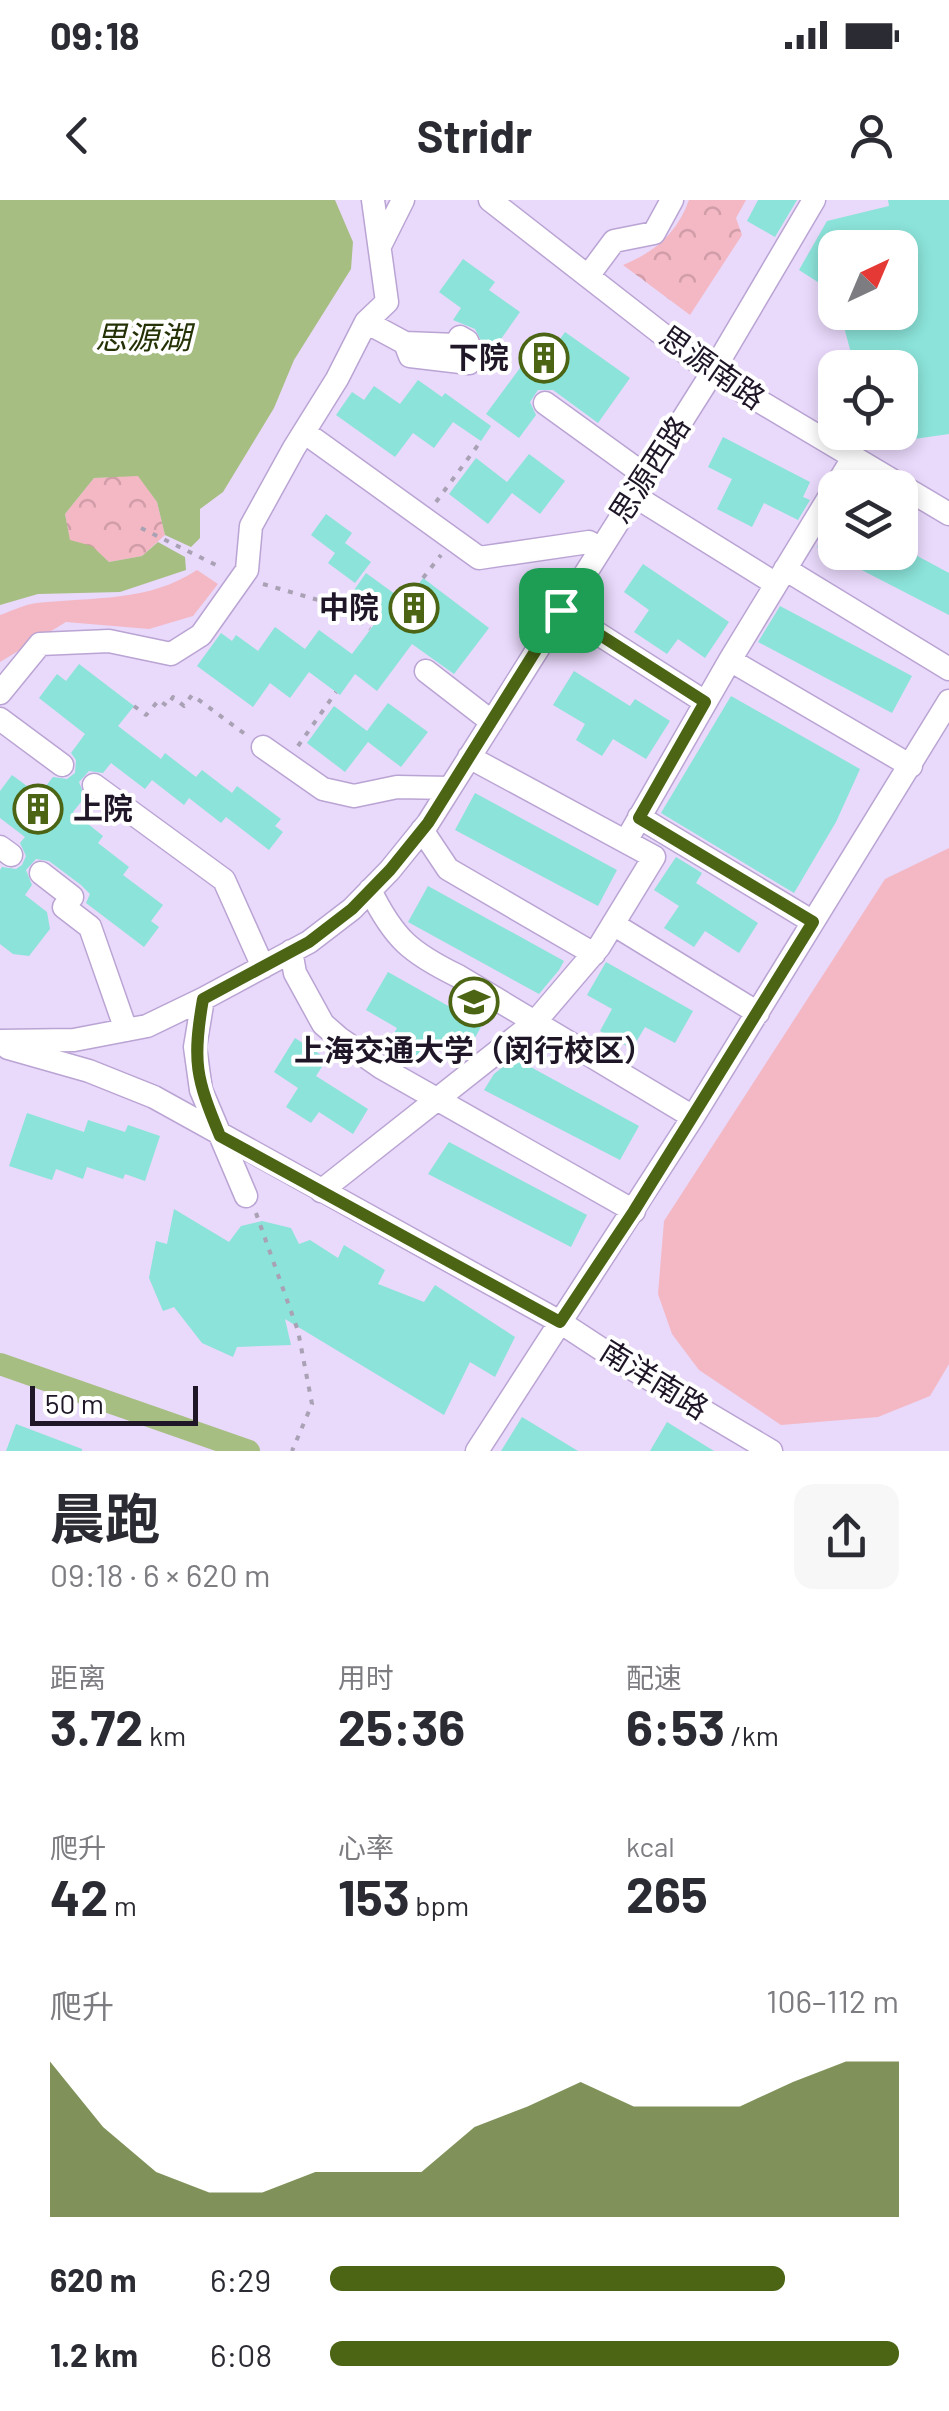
<!DOCTYPE html>
<html lang="zh">
<head>
<meta charset="utf-8">
<style>
	body { margin:0; font-family:Barlow,"Noto Sans SC",sans-serif; background:#f7f7f7; color:#2b2b33; height:100vh; display:flex; flex-direction:column; font-size:38px; white-space:nowrap }
	* { box-sizing:border-box; margin:0 }
	p { font-size:32px; color:#7c7c81 }
	.icon { flex:none; width:55px; height:55px; fill:none; stroke:currentColor; stroke-width:2; stroke-linecap:round; stroke-linejoin:round }
	.map { position:relative; height:1251px; overflow:hidden }
	.details { display:flex; flex-direction:column; background:#fff; flex:1 }
	.details>* { flex:none }
	.needle { width:65px; rotate:44deg }
	.tools { position:absolute; left:818px; top:30px; display:grid; gap:20px }
	.tools a { display:grid; place-items:center; width:100px; height:100px; border-radius:20px; background:#fff; box-shadow:0 5px 15px #0003; font-size:50px }
	.scale { position:absolute; left:30px; bottom:25px; width:168px; box-sizing:border-box; padding-left:10px; border:5px solid #1f1728; border-top:0; font-size:28px; line-height:35px; white-space:nowrap; color:#1f1728; -webkit-text-stroke:8px #fff; paint-order:stroke }
	.pin { position:absolute; display:grid; place-items:center; width:85px; height:85px; color:#fff; margin:-42px; border-radius:20px; box-shadow:0 5px 15px #0006 }
	.round { display:grid; place-items:center; flex:none; width:105px; height:105px; border-radius:20px; background:#f7f7f7 }
	.overview { display:flex; align-items:center; justify-content:space-between; height:170px; padding:0 50px }
	h1 { font-size:55px; font-weight:700; line-height:75px }
	.figures { display:grid; grid-template-columns:repeat(3,1fr); gap:15px; height:170px; padding:10px 50px }
	.figures div { display:grid; align-content:center }
	.figures b { font-size:50px; font-weight:700 }
	.figures small { font-size:28px; font-weight:400 }
	.figures p { font-size:28px }
	.chart { height:280px; padding:20px 50px }
	.chart p { display:flex; justify-content:space-between }
	.chart svg { width:100%; height:180px; margin-top:10px; fill:#4b6515; opacity:.7 }
	ul { padding:0 50px; list-style:none; font-size:32px }
	li { display:grid; grid-template-columns:160px 120px 1fr; align-items:center; height:75px }
	li i { height:25px; border-radius:12px; background:#4b6515 }
	.status { display:flex; justify-content:space-between; align-items:center; height:70px; padding:0 50px; background:#fff; direction:ltr }
	.status svg { height:28px; fill:currentColor }
	header { display:flex; justify-content:space-between; align-items:center; height:130px; padding:0 50px; background:#fff; font-size:45px; font-weight:700 }
	.map>svg:first-child { display:block }
	.built { fill:#e9d9fb; fill-rule:evenodd }
	.grass { fill:#f3b8c3 }
	.park { fill:url(#park-crowns) }
	.water { fill:#a6be82 }
	.lines { fill:none; stroke-linecap:round; stroke-linejoin:round }
	.canal { stroke:#a6be82; stroke-width:22 }
	.building { fill:#8be3d9 }
	.minor-casing { stroke:#baa4d3; stroke-width:25 }
	.path { stroke:#a9a1b4; stroke-width:4; stroke-dasharray:5 8; stroke-linecap:butt }
	.minor { stroke:#fff; stroke-width:22 }
	.route-casing { stroke:#fff; stroke-width:20 }
	.route { stroke:#4b6515; stroke-width:12 }
	.labels { text-anchor:middle; stroke-width:8; stroke-linejoin:round; paint-order:stroke }
	.poi-label { font-size:30px; font-weight:bold; fill:#1f1728; stroke:#fff; text-anchor:end }
	.street-label { font-size:30px; fill:#1f1728; stroke:#fff }
	.water-label { font-size:32px; font-style:italic; fill:#243205; stroke:#fff }
</style>
</head>
<body>
<div class="status"><b>09:18</b><svg viewBox="0 0 49 12"><path d="M0 12V9h3v3zM5 12V6h3v6zM10 12V3h3v9zM15 12V0h3v12zM26 1h20v11H26zM47 4h2v5h-2z"/></svg></div>
<header><svg class="icon" aria-label="back" viewBox="0 0 24 24"><path d="M15 5l-7 7 7 7"/></svg>Stridr<svg class="icon" aria-label="person" viewBox="0 0 24 24"><circle cx="12" cy="8" r="4"/><path d="M4 21q1-7 8-7t8 7"/></svg></header>
<div class="map">
<svg width="949" height="1251" viewBox="0 0 949 1251">
	<defs>
		<pattern id="park-crowns" width="20" height="18" patternUnits="userSpaceOnUse" patternTransform="scale(2.5)"><rect width="20" height="18" fill="#f3b8c3"/><path d="M2 6a3 3 0 1 1 6 0M12 15a3 3 0 1 1 6 0" fill="none" stroke="#d09da8"/></pattern>
	</defs>
	<rect width="100%" height="100%" fill="#ede4f8"/>
	<path class="built" d="M0,0H949V1251H0ZM835,48H900V112H835ZM835,168H900V232H835ZM835,288H900V352H835Z"/>
	<path class="grass" d="M197,370L218,384L193,416L149,429L66,422L0,462V415C12,411 25,404 37,403C93,397 149,402 197,370Z
		M949,648V1164L930,1196L878,1217L781,1225L699,1170L672,1134L658,1094L664,1021L885,679Z"/>
	<path class="park" d="M689,0H746L736,18L742,35L690,115L623,65C655,52 677,33 689,0Z
		M138,275L157,302L165,335L142,356L109,362L92,347L70,341L65,314L94,278Z"/>
	<path class="water" d="M0,0H335L353,42L351,69L294,160L274,208L223,292L200,309V338L191,347L165,335L157,302L138,276L94,278L65,314L70,340L92,346L109,362L142,356L158,342L185,357L186,370L120,392L38,394L0,405Z"/>
	<g class="lines">
		<path class="canal" d="M0,1164L249,1251"/>
	</g>
	<path class="building" d="M758,0H797L775,37L747,21Z
		M888,0H949V234L900,241V168H855L840,112H900V48H835V93L799,70L827,21L889,6Z
		M463,59L495,82L489,90L520,112L489,156L475,129L453,120L461,108L439,92Z
		M565,132L630,178L598,223L553,190H538L530,202L536,215L519,238L486,214L543,137L555,146Z
		M418,180L442,197L445,193L491,226L481,241L453,222L434,248L413,233L395,257L336,215L352,192L364,200L374,186L400,204Z
		M723,237L810,282L803,297L810,300L798,320L764,303L752,327L717,309L732,279L708,267Z
		M529,254L565,281L540,314L512,293L488,324L449,294L476,258L507,282Z
		M326,314L352,333L345,343L371,362L355,383L328,363L335,353L311,335Z
		M835,316V352H910L949,373V415L817,347Z
		M643,364L729,422L705,458L678,439L667,454L634,432L649,410L624,392Z
		M366,373L399,397L404,390L411,395L423,378L489,428L454,474L412,444L377,491L355,474L340,495L309,472L290,498L270,483L253,507L197,466L221,433L232,441L236,435L258,451L275,427L305,449L319,430L352,454L379,418L350,396Z
		M780,406L912,476L892,513L758,442Z
		M79,464L134,506L118,526L161,559L165,553L196,577L202,570L232,593L237,586L281,619L275,626L283,632L269,650L226,617L221,623L189,598L184,605L152,580L145,589L111,563L103,573L89,571L79,582L85,597L73,612L103,636L98,643L129,667L123,675L163,705L151,721L159,727L144,747L86,703L90,694L81,685L49,661L36,659L26,670L32,685L25,695L47,712L50,729L29,756L13,754L0,744V670L2,667L16,669L22,665L26,656L20,643L25,637L0,618V591L12,575L39,595L53,577L67,579L75,573L76,560L71,553L85,534L39,498L57,474L66,481Z
		M574,471L630,506L635,499L670,521L646,559L613,539L602,556L576,540L585,524L553,505Z
		M731,496L860,569L836,622L794,693L661,613Z
		M388,503L428,532L401,567L368,542L345,572L307,543L334,506L367,531Z
		M475,593L617,670L598,706L455,630Z
		M676,657L702,673L696,683L758,723L739,753L705,731L694,747L664,728L679,706L654,690Z
		M428,686L564,761L559,770L539,794L408,722Z
		M606,762L693,811L675,843L645,827L632,849L600,831L612,809L587,795Z
		M388,772L482,825L462,861L428,842L415,865L386,848L397,828L366,810Z
		M295,838L327,859L316,876L368,909L353,934L319,912L311,923L286,907L298,888L274,872Z
		M514,858L639,926L620,960L484,890L494,874Z
		M27,913L84,932L88,920L125,932L128,925L160,936L145,981L125,974L123,979L87,967L83,979L56,969L52,980L9,966Z
		M449,942L587,1015L571,1047L428,974Z
		M174,1009L229,1042L241,1026L262,1021L291,1028L299,1044L310,1040L338,1058L344,1045L385,1070L378,1084L424,1102L435,1085L515,1137L495,1177L470,1162L444,1215L285,1119L291,1145L237,1147L233,1157L202,1143L174,1107L163,1111L149,1078L156,1041L167,1044Z
		M522,1217L578,1251H501Z
		M667,1222L714,1251H650Z
		M16,1224L82,1249V1251H6Z"/>
	<g class="lines">
		<g class="minor-casing">
			<path id="minor" d="M490,0L712,173L949,314
				M380,46L403,0
				M588,76L614,41L654,33L672,0
				M366,122L405,143L410,156L469,163L474,157L467,141L460,137L456,145L405,143
				M545,203L646,276
				M304,232L479,358L589,342L600,349
				M633,295L776,384
				M785,369L949,469
				M561,410L705,502
				M730,460L911,566
				M426,471L492,522
				M0,493L40,444L109,441L171,454L201,435L247,370L251,326L294,248L337,179L366,122L387,102L373,0
				M0,519L62,565
				M263,547L323,589L354,596L397,587L450,588
				M94,585L224,680L263,767
				M639,617L813,722
				M422,630L448,669L594,754
				M626,641L730,460L853,258
				M0,647L11,655
				M41,673L72,697L64,707L90,727L126,830
				M370,690C394,739 411,753 458,776L693,917
				M613,724L758,813
				M291,751L295,773L323,824L339,838L382,868L634,1011
				M203,799L195,847L201,890L246,996
				M0,841L74,840L147,826L203,799L309,742L352,709L390,670L428,623L712,173L814,0
				M8,848L89,871L154,897L560,1122L621,1162L771,1251
				M321,991L535,822L599,747L654,657L469,557
				M477,1251L693,917L949,501"/>
		</g>
		<path class="path" d="M436,302L481,241
			M141,328L222,368
			M423,378L441,355
			M263,384L339,406L370,429
			M134,506L146,515L159,500L167,506L173,497L184,506L192,495L245,534
			M298,546L336,492
			M256,1013L298,1131L312,1204L292,1251"/>
		<use href="#minor" class="minor"/>
	</g>
	<g class="lines">
		<g class="route-casing">
			<path id="route" d="M561,410L705,502L639,618L813,722L634,1011L560,1122L220,936C196,878 192,862 203,799L309,742L352,709L390,670L428,623Z"/>
		</g>
		<use href="#route" class="route"/>
	</g>
	<defs>
		<g id="building-ring" transform="scale(2.5)"><circle r="9.5" fill="#fff" stroke="#4b6515" stroke-width="1.5"/><path d="M-4-6H4V6H1V3H-1V6H-4ZM-2.5-4.3h1.7v1.8h-1.7ZM.8-4.3h1.7v1.8H.8ZM-2.5-1h1.7V.8h-1.7ZM.8-1h1.7V.8H.8Z" fill="#4b6515"/></g>
		<g id="university-ring" transform="scale(2.5)"><circle r="9.5" fill="#fff" stroke="#4b6515" stroke-width="1.5"/><path d="M0-5L7-2L0 1L-7-2ZM-4 1L0 2.5L4 1V4Q0 6-4 4Z" fill="#4b6515"/></g>
	</defs>
	<g fill-rule="evenodd">
		<use href="#building-ring" x="544" y="158"/>
		<use href="#building-ring" x="414" y="408"/>
		<use href="#building-ring" x="38" y="609"/>
		<use href="#university-ring" x="474" y="802"/>
	</g>
	<g class="labels">
		<g class="poi-label">
			<text x="509" y="168">下院</text>
			<text x="379" y="418">中院</text>
			<text x="73" y="619" text-anchor="start">上院</text>
			<text x="474" y="861" text-anchor="middle">上海交通大学（闵行校区）</text>
		</g>
		<g class="street-label">
			<text transform="translate(712 168) rotate(35)" y="10">思源南路</text>
			<text transform="translate(650 270) rotate(-57)" y="10">思源西路</text>
			<text transform="translate(654 1180) rotate(32)" y="10">南洋南路</text>
		</g>
		<g class="water-label">
			<text x="143" y="149">思源湖</text>
		</g>
	</g>
</svg>
<div class="tools">
<a><svg class="needle" viewBox="-14 -14 28 28"><path d="M0-13l5 13h-10z" fill="#e53935"/><path d="M0 13l5-13h-10z" fill="#7c7c81"/></svg></a>
<a><svg class="icon" aria-label="locate" viewBox="0 0 24 24"><circle cx="12" cy="12" r="6"/><path d="M12 2v4M12 18v4M2 12h4M18 12h4"/></svg></a>
<a><svg class="icon" aria-label="layers" viewBox="0 0 24 24"><path d="M12 4l9 5-9 5-9-5zM3 14l9 5 9-5"/></svg></a>
</div>
<div class="scale">50 m</div>
<div class="pin" style="left:561px;top:410px;background:#1e9e55"><svg class="icon" aria-label="arrive" viewBox="0 0 24 24"><path d="M6 21V4h12l-3 4 3 4H6"/></svg></div>
</div>
<section class="details">
<div class="overview"><div><h1>晨跑</h1><p>09:18 · 6 × 620 m</p></div><a class="round"><svg class="icon" aria-label="share" viewBox="0 0 24 24"><path d="M12 15V3M7 8l5-5 5 5M5 13v7h14v-7"/></svg></a></div>
<div class="figures">
<div><p>距离</p><b>3.72<small> km</small></b></div>
<div><p>用时</p><b>25:36</b></div>
<div><p>配速</p><b>6:53<small> /km</small></b></div>
</div>
<div class="figures">
<div><p>爬升</p><b>42<small> m</small></b></div>
<div><p>心率</p><b>153<small> bpm</small></b></div>
<div><p>kcal</p><b>265</b></div>
</div>
<div class="chart"><p><span>爬升</span>106–112 m</p>
<svg viewBox="0 0 160 44" preserveAspectRatio="none"><path d="M0 44V6L10 22L20 33L30 38L40 38L50 33L60 33L70 33L80 22L90 17L100 11L110 17L120 17L130 17L140 11L150 6L160 6V44z"/></svg>
</div>
<ul>
<li><b>620 m</b>6:29<i style="width:80%"></i></li>
<li><b>1.2 km</b>6:08<i style="width:100%"></i></li>
</ul>
</section>
</body>
</html>
